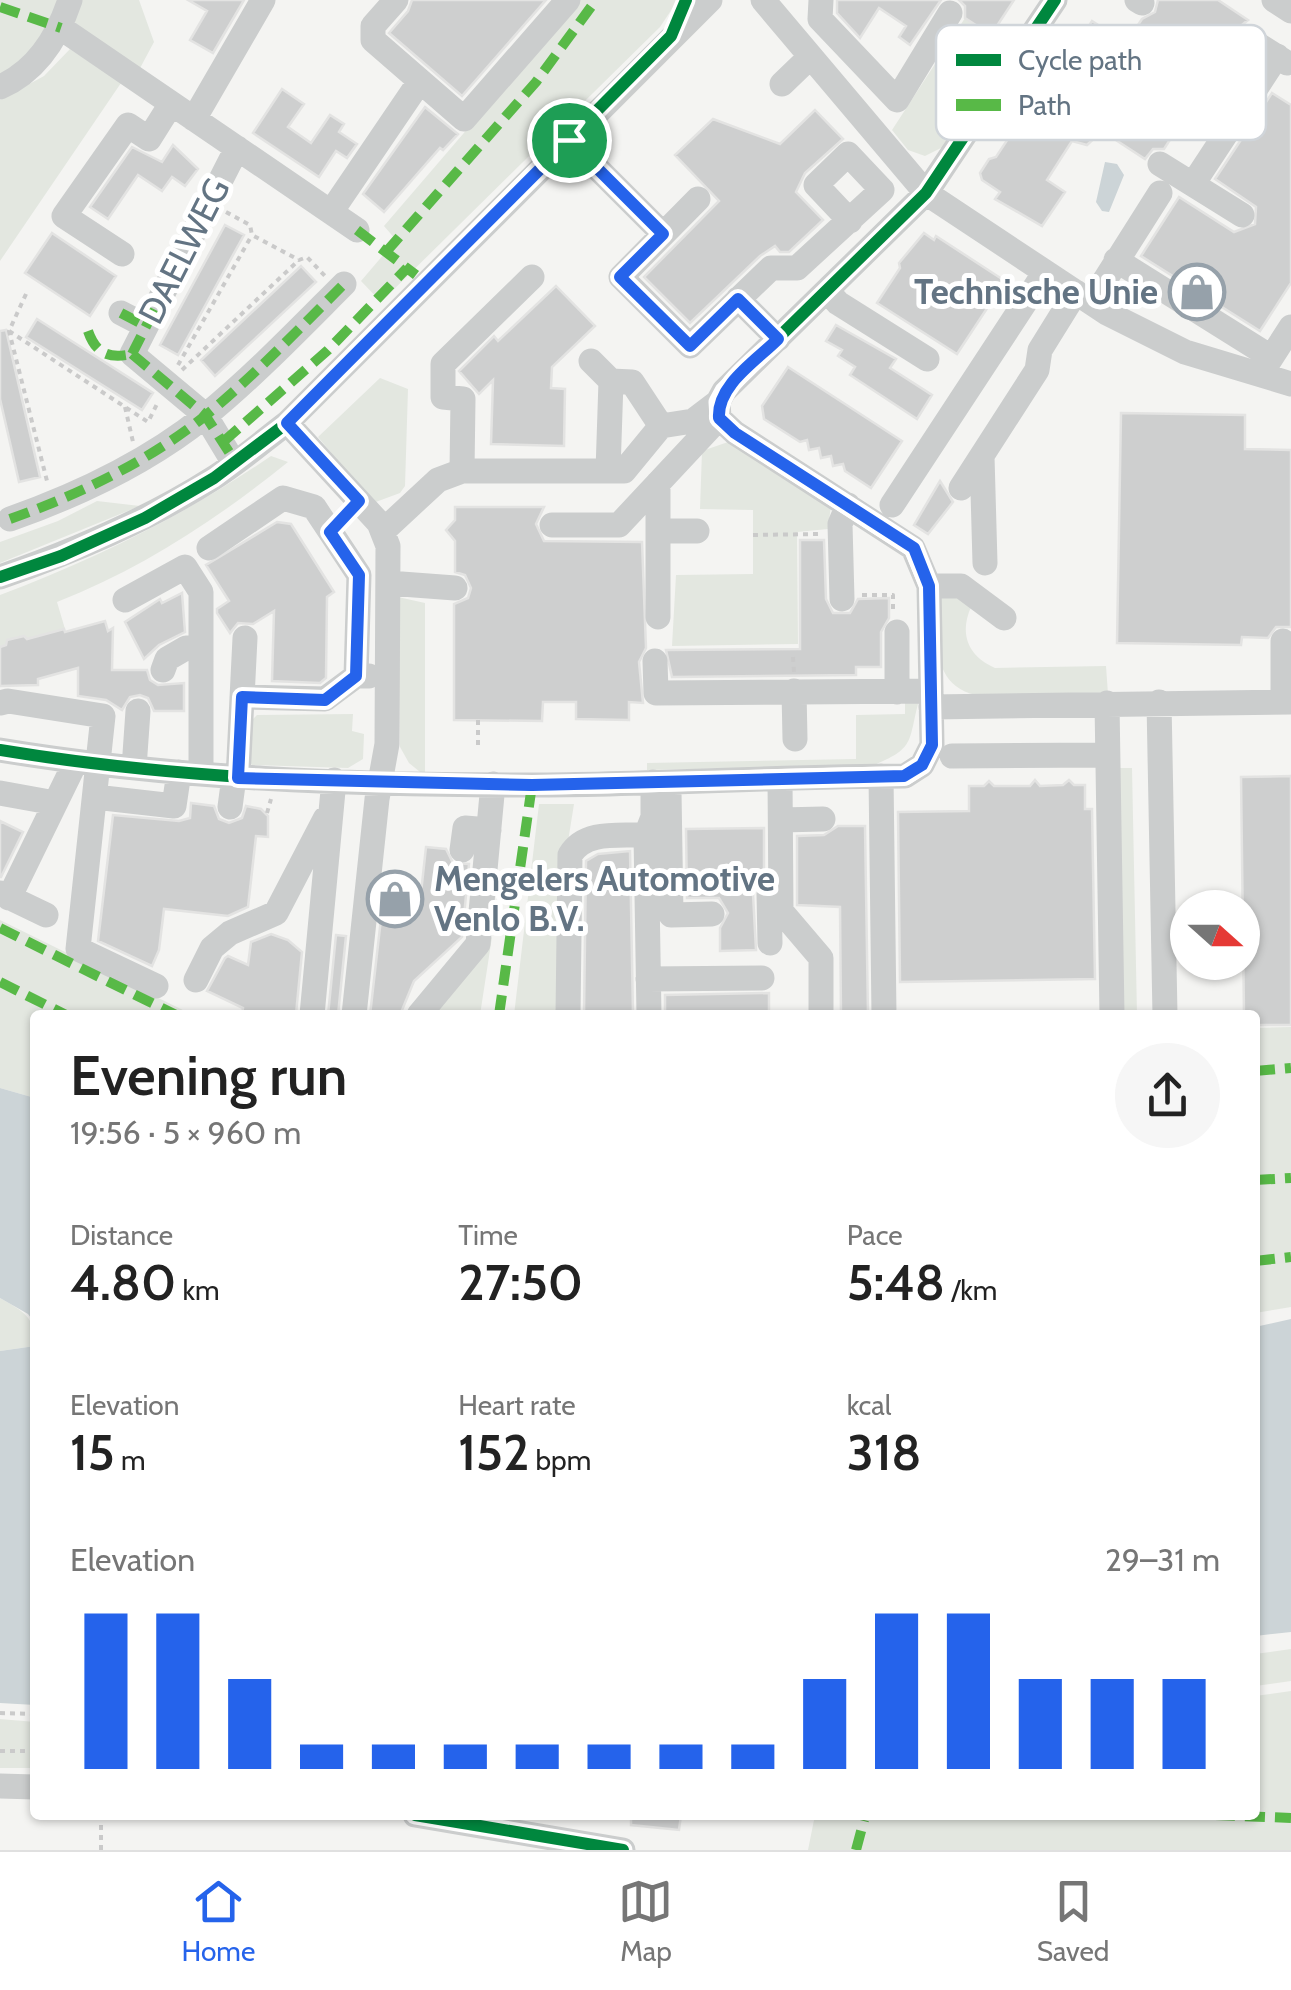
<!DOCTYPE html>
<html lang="en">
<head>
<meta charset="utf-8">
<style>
	body { margin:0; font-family:Cabin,sans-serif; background:#f6f6f6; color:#222; height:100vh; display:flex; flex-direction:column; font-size:38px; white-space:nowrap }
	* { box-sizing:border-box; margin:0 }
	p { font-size:32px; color:#767676 }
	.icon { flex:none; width:55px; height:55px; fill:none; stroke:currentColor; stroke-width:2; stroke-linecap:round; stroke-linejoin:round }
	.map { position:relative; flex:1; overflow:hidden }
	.side { position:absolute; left:30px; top:1010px; width:1230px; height:810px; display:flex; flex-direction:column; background:#fff; border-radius:10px; box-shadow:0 2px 8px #0004 }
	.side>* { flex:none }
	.needle { width:65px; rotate:111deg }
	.fabs { position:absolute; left:1170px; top:890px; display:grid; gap:20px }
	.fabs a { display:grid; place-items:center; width:90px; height:90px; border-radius:50%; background:#fff; box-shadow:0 2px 8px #0004; font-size:50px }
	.pin { position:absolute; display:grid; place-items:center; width:85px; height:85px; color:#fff; margin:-42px; border:5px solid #fff; border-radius:50%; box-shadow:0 2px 10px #0007 }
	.round { display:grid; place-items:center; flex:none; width:105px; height:105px; border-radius:52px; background:#f6f6f6 }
	.overview { display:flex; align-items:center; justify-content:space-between; height:170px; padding:0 40px }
	h1 { font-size:55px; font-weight:600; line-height:75px }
	.stats { display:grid; grid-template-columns:repeat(3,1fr); gap:15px; height:170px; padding:10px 40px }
	.stats div { display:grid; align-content:center }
	.stats b { font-size:50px; font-weight:600 }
	.stats small { font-size:28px; font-weight:400 }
	.stats p { font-size:28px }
	.chart { height:280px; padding:20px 40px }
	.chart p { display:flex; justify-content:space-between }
	.chart svg { width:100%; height:180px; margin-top:10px; stroke:#2563eb; stroke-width:6 }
	.dock { display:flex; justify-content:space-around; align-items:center; height:140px; border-top:2px solid #e0e0e0; background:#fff; font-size:28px; color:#767676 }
	.dock a { display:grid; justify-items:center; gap:5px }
	.dock .current { color:#2563eb }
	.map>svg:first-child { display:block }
	.green { fill:#e3e7e0 }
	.water { fill:#ccd4d7 }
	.building { fill:#cecfcf; stroke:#e3e3e2; stroke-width:2.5 }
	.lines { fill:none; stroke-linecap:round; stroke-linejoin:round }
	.path { stroke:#cacaca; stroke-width:4; stroke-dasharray:5 5; stroke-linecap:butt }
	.minor { stroke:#cbcdcd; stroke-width:25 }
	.quiet { stroke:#58b947; stroke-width:10; stroke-dasharray:20 10; stroke-linecap:butt }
	.cycleway-casing { stroke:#fff; stroke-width:19 }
	.cycleway { stroke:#00873e; stroke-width:12 }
	.route-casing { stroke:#fff; stroke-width:20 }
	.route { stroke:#2563eb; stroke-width:12 }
	.labels { text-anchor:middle; stroke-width:10; stroke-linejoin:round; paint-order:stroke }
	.street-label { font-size:35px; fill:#637483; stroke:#fff }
	.poi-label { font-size:35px; font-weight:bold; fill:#637483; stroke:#fff; text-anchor:end }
	.key { fill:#fff; stroke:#d0d5da; stroke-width:2.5 }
	.key-label { font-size:28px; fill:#637483 }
</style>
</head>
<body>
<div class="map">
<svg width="1291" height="1850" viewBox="0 0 1291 1850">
	<rect width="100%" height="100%" fill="#f4f4f2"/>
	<path class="green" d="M0,0H59L32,53L0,78Z
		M79,0H139L154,42L139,70L74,22Z
		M578,0H678L660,27L381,302L361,281L396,240L384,226Z
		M965,18L1008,47L943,147L925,156L908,150L892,130Z
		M70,49L121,83L0,261V100L44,76Z
		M380,378L408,389L405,486L400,493L373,503L318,437Z
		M731,441L831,505L828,529L797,532L798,644L672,646L676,575L753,574V510L700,509L702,451Z
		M271,456L288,462C216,520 143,568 57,602L65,629L0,647V595C98,558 185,515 271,456Z
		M97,501L140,506L0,563V542L58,521Z
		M939,595H957L971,607C959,634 968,656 995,668L1106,666L1108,694L976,695C927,683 940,636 939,595Z
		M398,597L425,603V776L409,763L400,747Z
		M905,699L919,700C908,741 916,748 874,765L647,770V763L856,759V715L905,714Z
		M353,714L352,731L364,734L363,759L348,768L252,765L247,757L250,722L257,715Z
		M1108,768H1132L1137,1015H1120Z
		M539,804H574L562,879L563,1015H514Z
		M0,920L193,1015H35V1098L0,1088Z
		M492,937L480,1015H430L482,944Z
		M1291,1027V1307L1255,1313V1028Z
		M0,1298C24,1312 35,1316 35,1346L0,1351Z
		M1291,1649V1681L1255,1686V1654Z
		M1291,1691V1850H808L815,1815H1255V1696Z
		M0,1719L35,1722V1768H0Z"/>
	<path class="water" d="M1105,162L1117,164L1124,175L1109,212L1102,211L1096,202Z
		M0,1088L35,1098V1323L28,1314L0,1298Z
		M1291,1319V1632L1255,1636V1327Z
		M35,1346V1705L0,1703V1351Z"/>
	<path class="building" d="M188,0H244L213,53L190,40L207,11Z
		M412,0H546L462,96L389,33L408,11Z
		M837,0H941L910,45L899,37L906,26L879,8L860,38L837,13Z
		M959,0H1014L991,35L965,18V6Z
		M1158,0H1218L1248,20L1236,30L1233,42L1164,149H1153L1145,159L1102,131L1087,145L1072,141L1047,180L1065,192L1042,226L995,199L1000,192L982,180L980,173L989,159L996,157L1033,101L1038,104L1055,78L1043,71L1070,29L1082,37L1092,21L1126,43L1142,19L1155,12Z
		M282,89L304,104L288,127L311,143L330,115L344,124L339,132L357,144L347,158L336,151L319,177L253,133Z
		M1272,93L1291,105V283L1260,331L1141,256L1179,197L1234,232L1255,224L1256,207L1215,179Z
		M425,107L458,134L443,150L440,148L384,212L363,194Z
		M815,110L843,139L805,173L796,192L823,220L789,252H780L775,246L760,256L690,323L644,277L719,201L675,155L713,119L780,144Z
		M173,145L198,169L185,186L172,177L162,191L138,175L108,219L90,207L132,147L162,162Z
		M225,225L244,235L178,355L160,345Z
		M52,233L116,276L90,316L25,273Z
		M924,233L934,240L936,236L1005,281L957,354L877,303L900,268L899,263Z
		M301,266L316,282L215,376L201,360Z
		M556,286L595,326L552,367L551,388L565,389L564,446L491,444L493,380L479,394L459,371L494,336L498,341Z
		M37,319L153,393L142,410L26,337Z
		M836,325L896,359L890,368L932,395L917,419L850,375L855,367L838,356L842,350L826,341Z
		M6,330L40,477L19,482L0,399V331Z
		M788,367L902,441L871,488L845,471L843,464L833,466L831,456L821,458L819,448L809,450L807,440L800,442L764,419L762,406Z
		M1121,413L1245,415V449L1291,450V627H1276L1268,638L1242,637L1241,645L1117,643Z
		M940,481L953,502L928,534L914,525Z
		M455,507H544L536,524L544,541L642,542L646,648L639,662L643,703L629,702V720L576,719V702H543L542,721L454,720V604L468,598L471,588L465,575L455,572V541L446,530L455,520Z
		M277,522L291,524L334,592L327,597L326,678L320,683L272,681L274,611L253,624L238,623L230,633L217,613V609L229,601L206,565Z
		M800,540H824L826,599L833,613H850L858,599L889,598V618L881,632V667H856V675L672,677L666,650L800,649Z
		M182,593L185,632L159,645L144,659L125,622L160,599L162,603Z
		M105,621L108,631L113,628L112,670H147L150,680L158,685L184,683V711H154L148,698L140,695L130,697L122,710L106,700L78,696V668L38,679V685L0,686V647L6,645L7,640L24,636L27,639L64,629L65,632Z
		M1291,776V1025H1255V1015H1244L1241,777Z
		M1035,780L1040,786L1063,785L1069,780L1074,785H1085V809H1092L1095,979L900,982L898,812L969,811V786H984L989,781L994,786H1030Z
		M191,803L214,806L219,819L229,823L242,818L246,806L261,809L268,816V837L256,836L248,907L228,916L164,909L159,950L152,966L98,941L113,815L179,821L190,818Z
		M0,821L23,832L1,877H0Z
		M838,826H865L868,1015H841L840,907L797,905V836L824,835Z
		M764,828V879L755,885L753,894L756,950L720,951V928L728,913L719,898H687L686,829Z
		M426,847L446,849L453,863L469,864L462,937L414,981L400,1015H370L383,901L398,893H421Z
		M630,851L633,1015H584L586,861L598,854Z
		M271,934L288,940L302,952L296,1014L242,1015L243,1008L207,991L225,958L228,956L248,965L251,942Z
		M336,935L346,936L338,1015H328Z
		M769,993V1015H665V995Z
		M631,1815H681L679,1830L631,1825Z"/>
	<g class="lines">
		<path class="path" d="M226,212L250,225L252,235L299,260L307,257L325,276
			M26,294L9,331L47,481
			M9,331L148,422L157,404
			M178,365L252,235
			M182,370L299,260
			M125,407L133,442
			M753,535L818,534
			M862,595H893V614
			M793,657L794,672
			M478,745V720
			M267,813L271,799
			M0,1713L35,1714
			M0,1751H35
			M101,1815V1850
			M864,1820V1815"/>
		<path class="minor" d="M396,0L373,26V40L464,119L568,0
			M763,0L926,193L1107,313L1185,352L1291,384
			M821,0L820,19L897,100L950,13
			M1137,0L1142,3
			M1274,0L1291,11
			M61,28L357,230
			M1249,39L1287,63
			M782,84L809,58
			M0,87C37,71 58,36 70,0
			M194,119L263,0
			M569,140L663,234
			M1160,164L1242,215
			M1193,184L1277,56
			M698,199L621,277L690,346L771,268H797L882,190L848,154L816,185L850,221
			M331,212L420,81
			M122,254L64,216L128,125L149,139L171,104
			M1116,260L1271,357
			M532,277L443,364V397L463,399L462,471H624L661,426L693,421L718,402
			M828,292L838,303L927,359
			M738,299L778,339
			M1091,302L1160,193
			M121,313L146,326
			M591,361L611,381L632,382L661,426
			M1264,369L1291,327
			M287,423L379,523L388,546L387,744L377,799L354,1015
			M982,456L985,563
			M234,463L205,415L132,354L237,148
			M608,471L611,381
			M961,488L1037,370L1040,350L1076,292
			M892,505L1045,272
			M10,519C78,495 149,461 205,416C254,376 300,328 344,284
			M552,525H619L719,418
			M383,531L438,480L462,471
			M658,531H697
			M209,548L283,498L314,507L359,575L356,676
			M0,577C74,551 146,521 212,479C238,463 262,442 287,423L710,0
			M388,583L455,588
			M929,586H961L1004,618
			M842,599L840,524L848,505
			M125,600L185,567L201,592V774
			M658,617V483
			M897,632V692
			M655,661L656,693L931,691
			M163,670L167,659L186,648H201
			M794,691L795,739
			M242,697L325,699L356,676H369
			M1159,702L1165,1015
			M1283,702V641
			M0,703L8,701L103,716L78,949L156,986
			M1107,703L1112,1015
			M931,707L1291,702
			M0,750C175,779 354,785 531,785C656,785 780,776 905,776L922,765L932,745L929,586L913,548L735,433L719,418L718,402L724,391L926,193L1055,0
			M952,756L1107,755
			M134,768L138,711
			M881,776L884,1015
			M238,778L245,638
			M780,779L781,911L821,958V1015
			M669,792L671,915L712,914
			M0,793L55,803
			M95,797L174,806L179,772
			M230,807L234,777
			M781,820L823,819
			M462,850L465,828L489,830
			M0,893L46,915
			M769,894L770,943
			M9,898L75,763
			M648,979L762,978
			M196,980L212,948L230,933L276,913L325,819
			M312,1015L334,780
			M419,1015L478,944L493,784
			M568,1015L570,855C585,830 619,836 646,835
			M649,1015L646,835L653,817V782
			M0,1786L35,1787
			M415,1815L623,1850"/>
		<path class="quiet" d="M0,7L61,28
			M357,230L416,275
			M386,252L536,82L596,0
			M121,313L146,326
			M88,331C96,354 109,359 132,354
			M132,354L213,194
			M132,354L205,415L229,452
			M223,442L328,350L407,268
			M10,519C78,495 149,461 205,416C254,376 300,328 344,284
			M0,928L176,1015
			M0,982L66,1015
			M499,1015L532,785
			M1255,1071L1291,1068
			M1255,1180L1291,1178
			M1255,1261L1291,1257
			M1215,1815L1291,1818
			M856,1850L864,1820"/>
		<g class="cycleway-casing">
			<path id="cycleway" d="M0,577L61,556L145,518L214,478L287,423L671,36L686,0
				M0,750C175,779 354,785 531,785C656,785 780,776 905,776L922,765L932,745L929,586L913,548L735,433L719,418L718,402L724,391L926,193L1055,0
				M415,1815L623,1850"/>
		</g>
		<use href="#cycleway" class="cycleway"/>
	</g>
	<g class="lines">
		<g class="route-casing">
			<path id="route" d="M569,140L663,234L620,277L690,346L738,299L778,339C756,361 717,385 719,418L735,433L914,548L929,586L932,745L922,765L904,776L532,785L238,778L242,697L325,700L356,676L359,575L330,532L359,501L287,423Z"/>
		</g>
		<use href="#route" class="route"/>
	</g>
	<defs>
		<g id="shop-ring" transform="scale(2.875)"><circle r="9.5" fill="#fff" stroke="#96a1aa" stroke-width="1.5"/><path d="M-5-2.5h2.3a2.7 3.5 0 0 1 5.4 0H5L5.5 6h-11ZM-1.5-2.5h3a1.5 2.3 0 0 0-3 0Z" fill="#96a1aa"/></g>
	</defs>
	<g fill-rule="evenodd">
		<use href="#shop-ring" x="1197" y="292"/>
		<use href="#shop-ring" x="395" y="899"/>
	</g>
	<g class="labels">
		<g class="street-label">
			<text transform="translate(184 251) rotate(-63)" y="12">DAELWEG</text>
		</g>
		<g class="poi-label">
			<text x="1158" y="304">Technische Unie</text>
			<text x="434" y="891" text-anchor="start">Mengelers Automotive<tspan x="434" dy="40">Venlo B.V.</tspan></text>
		</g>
	</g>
	<rect x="936" y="25" width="330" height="115" rx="15" class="key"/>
	<rect x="956" y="54" width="45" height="12" fill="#00873e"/>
	<rect x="956" y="99" width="45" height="12" fill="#58b947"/>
	<g class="key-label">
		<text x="1018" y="70">Cycle path</text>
		<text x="1018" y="115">Path</text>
	</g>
</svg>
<div class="fabs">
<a><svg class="needle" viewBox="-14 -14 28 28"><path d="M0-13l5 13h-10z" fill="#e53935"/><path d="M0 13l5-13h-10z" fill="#767676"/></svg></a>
</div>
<div class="pin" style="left:569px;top:140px;background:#1e9e55"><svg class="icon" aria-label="arrive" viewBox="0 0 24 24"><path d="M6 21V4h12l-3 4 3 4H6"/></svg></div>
<section class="side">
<div class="overview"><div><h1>Evening run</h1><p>19:56 · 5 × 960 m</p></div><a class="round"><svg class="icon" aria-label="share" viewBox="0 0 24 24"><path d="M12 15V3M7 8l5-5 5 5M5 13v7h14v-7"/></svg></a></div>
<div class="stats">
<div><p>Distance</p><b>4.80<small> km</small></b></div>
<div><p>Time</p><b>27:50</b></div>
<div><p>Pace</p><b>5:48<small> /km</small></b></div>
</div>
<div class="stats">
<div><p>Elevation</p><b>15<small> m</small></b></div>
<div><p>Heart rate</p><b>152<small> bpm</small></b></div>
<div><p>kcal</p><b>318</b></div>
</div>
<div class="chart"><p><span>Elevation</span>29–31 m</p>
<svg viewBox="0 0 160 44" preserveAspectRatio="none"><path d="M5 44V6M15 44V6M25 44V22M35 44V38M45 44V38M55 44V38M65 44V38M75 44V38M85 44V38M95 44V38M105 44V22M115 44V6M125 44V6M135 44V22M145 44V22M155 44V22"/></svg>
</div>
</section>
</div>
<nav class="dock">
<a class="current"><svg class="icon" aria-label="home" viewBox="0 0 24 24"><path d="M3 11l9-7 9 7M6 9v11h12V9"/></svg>Home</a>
<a><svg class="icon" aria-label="map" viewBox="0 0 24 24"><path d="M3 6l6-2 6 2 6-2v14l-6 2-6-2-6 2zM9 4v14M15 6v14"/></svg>Map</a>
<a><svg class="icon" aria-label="saved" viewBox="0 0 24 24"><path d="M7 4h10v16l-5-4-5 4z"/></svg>Saved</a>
</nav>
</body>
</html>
